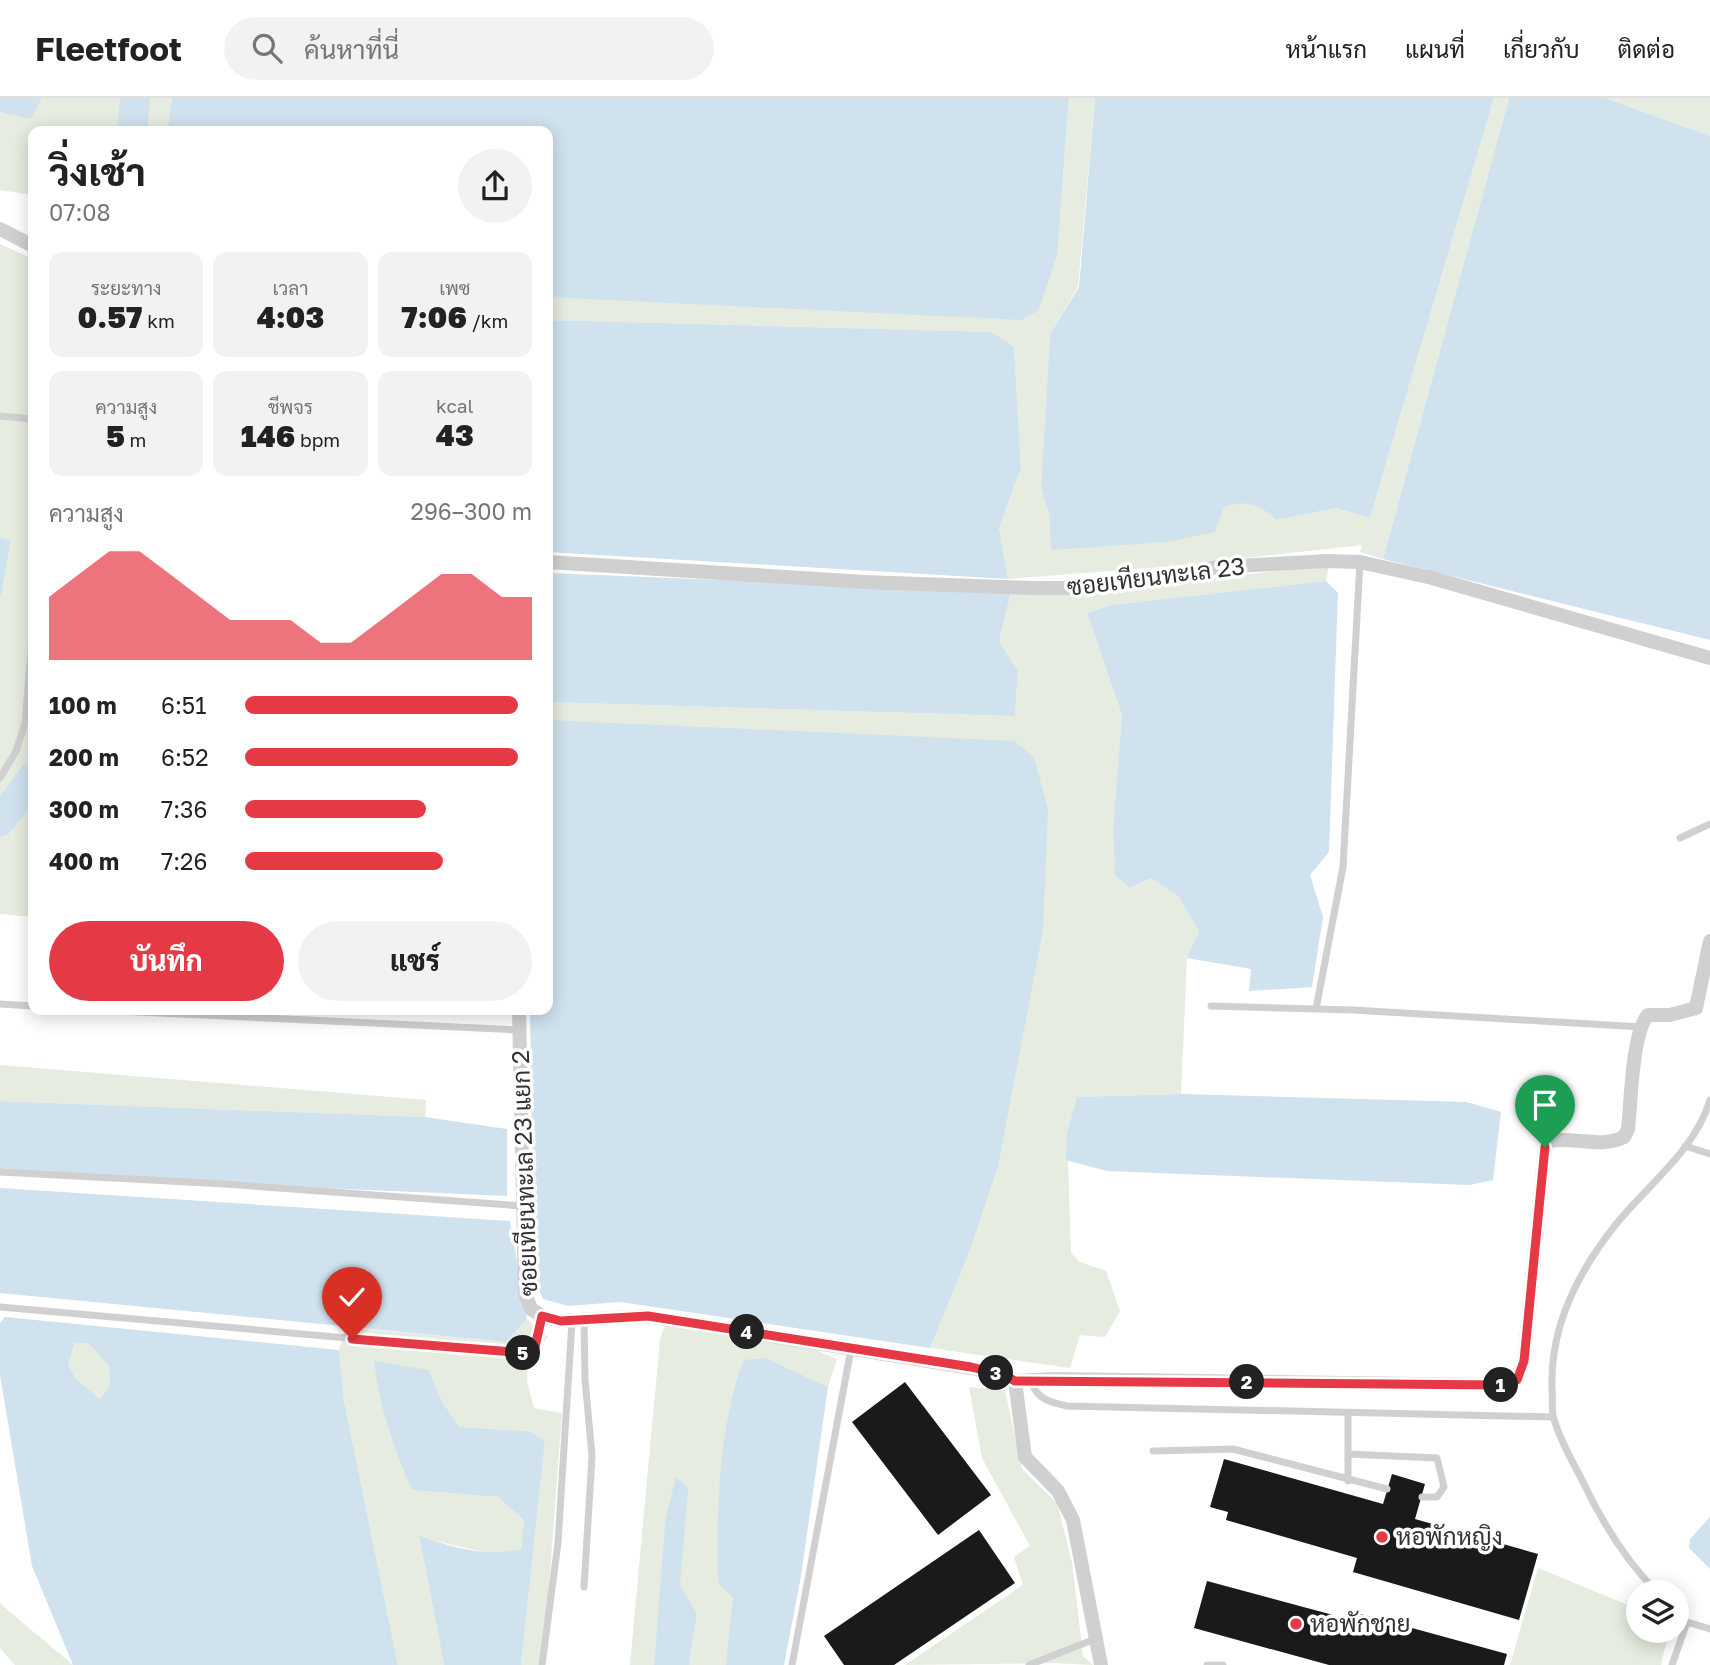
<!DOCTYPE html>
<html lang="th">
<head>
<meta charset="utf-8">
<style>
	body { margin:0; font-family:"Golos Text",Sarabun,sans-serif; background:#f2f2f2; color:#222; height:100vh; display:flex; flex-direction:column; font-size:26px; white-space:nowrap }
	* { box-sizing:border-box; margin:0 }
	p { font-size:23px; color:#767676 }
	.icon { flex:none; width:38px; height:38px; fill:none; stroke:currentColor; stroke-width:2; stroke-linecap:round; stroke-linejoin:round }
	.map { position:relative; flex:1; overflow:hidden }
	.panel { position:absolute; left:28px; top:28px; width:525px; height:889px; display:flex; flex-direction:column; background:#fff; border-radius:14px; box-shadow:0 4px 18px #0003 }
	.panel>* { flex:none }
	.fabs { position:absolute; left:1626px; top:1482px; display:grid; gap:14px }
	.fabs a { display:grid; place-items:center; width:63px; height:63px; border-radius:50%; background:#fff; box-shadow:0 4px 18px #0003; font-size:35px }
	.pin { position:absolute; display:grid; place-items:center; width:60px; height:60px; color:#fff; margin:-72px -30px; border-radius:50% 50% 50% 0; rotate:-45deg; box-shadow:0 0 7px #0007 }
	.pin .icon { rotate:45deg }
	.km { position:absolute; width:35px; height:35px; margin:-18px; border-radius:50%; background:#222; color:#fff; font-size:19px; line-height:35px; text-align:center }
	.round { display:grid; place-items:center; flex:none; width:74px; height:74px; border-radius:37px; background:#f2f2f2 }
	.head { display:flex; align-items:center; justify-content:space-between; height:119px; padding:0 21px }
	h1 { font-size:38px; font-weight:800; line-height:52px }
	.figures { display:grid; grid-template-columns:repeat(3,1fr); gap:10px; height:119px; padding:7px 21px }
	.figures div { display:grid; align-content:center; border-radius:14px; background:#f2f2f2; text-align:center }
	.figures b { font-size:30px; font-weight:800 }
	.figures small { font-size:19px; font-weight:400 }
	.figures p { font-size:19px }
	.chart { height:196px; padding:14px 21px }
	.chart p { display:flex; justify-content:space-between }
	.chart svg { width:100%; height:126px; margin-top:7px; fill:#e63946; opacity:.7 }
	.cta { display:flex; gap:14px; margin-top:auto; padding:14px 21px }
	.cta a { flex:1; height:80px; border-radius:42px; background:#e63946; color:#fff; font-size:28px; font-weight:800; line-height:80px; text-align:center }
	.cta a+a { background:#f2f2f2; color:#222 }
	ul { padding:0 21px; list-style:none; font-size:23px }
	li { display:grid; grid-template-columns:112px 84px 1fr; align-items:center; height:52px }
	li i { height:18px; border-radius:9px; background:#e63946 }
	header { display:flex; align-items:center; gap:42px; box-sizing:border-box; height:98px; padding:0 35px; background:#fff; border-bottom:2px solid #e0e0e0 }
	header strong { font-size:33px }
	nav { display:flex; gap:38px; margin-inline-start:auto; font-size:24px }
	.search { width:490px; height:63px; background:#f2f2f2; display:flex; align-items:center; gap:18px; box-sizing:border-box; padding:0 24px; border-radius:38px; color:#767676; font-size:26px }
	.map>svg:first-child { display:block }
	.green { fill:#e6ecdf }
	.water { fill:#cfe2ee; fill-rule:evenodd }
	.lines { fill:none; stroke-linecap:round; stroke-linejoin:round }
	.river { stroke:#cfe2ee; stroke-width:30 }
	.building { fill:#1a1a1a }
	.lane { stroke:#d0d0d0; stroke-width:7 }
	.street { stroke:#d0d0d0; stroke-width:14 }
	.route-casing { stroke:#fff; stroke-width:14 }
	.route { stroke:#e63946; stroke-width:9 }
	.poi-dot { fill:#e63946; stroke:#fff; stroke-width:2.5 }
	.labels { text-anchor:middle; stroke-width:7; stroke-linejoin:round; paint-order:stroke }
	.street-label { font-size:24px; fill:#333; stroke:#fff }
	.poi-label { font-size:24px; fill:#333; stroke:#fff; text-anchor:start }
</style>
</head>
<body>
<header>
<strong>Fleetfoot</strong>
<div class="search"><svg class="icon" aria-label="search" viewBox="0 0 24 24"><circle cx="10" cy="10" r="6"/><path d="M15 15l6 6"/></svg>ค้นหาที่นี่</div>
<nav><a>หน้าแรก</a><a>แผนที่</a><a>เกี่ยวกับ</a><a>ติดต่อ</a></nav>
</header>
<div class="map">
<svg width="1710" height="1567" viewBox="0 0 1710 1567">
	<rect width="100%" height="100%" fill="#fff"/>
	<path class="green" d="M42,0H172L167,33H33V97L0,92V14L31,20Z
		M1069,0H1095L1078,189L1050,236L1041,389L1049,417L1051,451L1241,404L1262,408L1276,422L1336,410L1370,420L1494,0H1509L1383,461L1360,454L1362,447L1174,468L1008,481L999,430L1021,370L1014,249L992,234L548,222V199L1062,93Z
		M1605,0H1710V38Z
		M0,146L33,161V819L0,816V503L11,442L0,439Z
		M1329,467L1326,483L1110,507L1087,515L1122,617L1113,729L1115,777L1130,790L1151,780L1179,799L1199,833L1187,860L1181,996L1077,999L1067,1034L1071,1155L1080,1164L1106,1173L1120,1213L1105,1239L1080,1237L1070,1270L930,1250L969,1155L551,621L548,622V604L1015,618L1018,573L999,543L1011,494L1099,493Z
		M0,967L426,1002L425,1019L0,1003Z
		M527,1221L548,1239L528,1260L527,1283L534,1310L562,1315L543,1567H521L545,1343L529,1333L460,1329L442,1304L429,1272L412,1392L498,1399L524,1421L521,1451L495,1457L419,1439L444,1567H398L344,1303L339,1252L346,1229L506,1244Z
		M665,1227L811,1250L837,1261L828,1289L766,1260L726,1567H689L697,1516L680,1486L665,1423L654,1567H630L660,1241Z
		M75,1245H88L109,1268L110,1287L100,1301L76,1281L68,1267Z
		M969,1289L1005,1292L1022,1371L1057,1405L1072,1464L1083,1558L1093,1567L1053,1565L905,1567L1023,1487L1014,1459L1030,1448L982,1360Z
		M1538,1470L1638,1511V1533H1669L1661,1567H1510Z
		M0,1504L4,1509L73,1567H15L0,1550Z"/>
	<path class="water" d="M0,0H42L31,21L0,14Z
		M172,0H1069L1057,157L1039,212L1021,222L548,199V33H167Z
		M1095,0H1494L1370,420L1336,410L1276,422C1259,405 1247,402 1224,409L1215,434L1167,444L1051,452L1049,417L1041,389L1050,236L1079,189Z
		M1509,0H1605L1710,38V542L1383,461Z
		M548,222L992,234L1014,249L1021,370L999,430L1008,481L548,454Z
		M0,439L11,442L0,503Z
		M548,475L1011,494L999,543L1018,573L1015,618L548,604Z
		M1326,483L1338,495L1329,754L1310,777L1323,819L1312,889L1249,893L1251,871L1187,860L1199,833L1179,799L1151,780L1130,790L1115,777L1113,729L1122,617L1087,515L1110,507Z
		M548,622L1015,643L1034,660L1048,711L1043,832L998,1068L969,1155L930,1250L620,1204L568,1208L543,1201L534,1181L530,912H548Z
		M1181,996L1467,1004L1501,1014L1493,1082L1469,1087L1107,1073L1066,1062L1067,1034L1077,999Z
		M0,1003L425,1019L507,1031V1098L0,1076Z
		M0,1090L510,1123L527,1221L506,1244L0,1195Z
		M5,1219L339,1252L344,1303L398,1567H73L32,1468L0,1277V1225ZM75,1245H88L109,1268L110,1287L100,1301L76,1281L68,1267Z
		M766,1260L828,1289L801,1478L784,1567H726L733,1500L718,1485C716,1420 719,1323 744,1262Z
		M374,1263L429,1272L442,1304L460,1329L529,1333L545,1343L521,1567H444L419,1438C454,1449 485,1460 521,1451L524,1422L498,1399L412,1392C394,1351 379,1308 374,1263Z
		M676,1379L688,1390L680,1486L697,1516L689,1567H654L665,1423Z
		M1710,1419V1471L1689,1450L1690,1441Z"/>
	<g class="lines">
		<path class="river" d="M132,33L135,0
			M0,723L33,679"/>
	</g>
	<path class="building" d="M905,1284L991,1397L938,1437L852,1324Z
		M1224,1361L1383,1406L1392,1376L1425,1386L1415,1421L1538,1456L1519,1522L1353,1474L1357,1460L1226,1422L1228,1414L1210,1409Z
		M979,1432L1015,1485L894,1567H844L824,1538Z
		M1207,1483L1348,1521L1350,1513L1507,1556L1504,1567H1329L1194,1530Z"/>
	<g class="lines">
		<path class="lane" d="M0,318L33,321
			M0,680L16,653L25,625L33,529
			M1680,740L1710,726
			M0,906L33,908
			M1211,908L1353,912L1641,929
			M1316,911L1343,769L1360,464
			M96,912L519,932
			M1685,1048L1710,1056
			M0,1074L225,1086L523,1108
			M0,1209L516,1255L533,1252L542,1218
			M584,1222L585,1281L592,1358L584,1489
			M1031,1282C1036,1301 1049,1304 1067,1308L1553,1319
			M1348,1317V1383
			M1153,1353L1233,1351L1387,1391
			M1348,1356L1437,1360L1444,1389L1437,1399H1422
			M1657,1494C1626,1463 1602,1424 1583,1384C1573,1364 1560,1343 1554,1321C1551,1312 1553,1300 1552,1289C1550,1227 1579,1172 1617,1125C1649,1086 1695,1052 1710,1002
			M1676,1514L1687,1524L1710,1531
			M542,1567L558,1445L572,1223
			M792,1567L851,1251
			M1029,1567L1095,1541
			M1207,1567H1223
			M1672,1567L1687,1524"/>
		<path class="street" d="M0,131L33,148
			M548,464L865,484L1032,490H1085L1137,484L1219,469L1327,463L1360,464L1432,480L1710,560
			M519,912L525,1195L531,1211L542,1218L561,1223L647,1218L971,1270L1004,1277L1015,1283
			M1015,1283L1052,1281L1499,1287L1517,1282L1524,1263L1545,1049L1548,1043C1574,1038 1600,1051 1624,1039L1628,1031C1631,1005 1632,934 1648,917H1670L1696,910L1710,843
			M1015,1283L1025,1359L1058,1393L1073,1422L1101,1567"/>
	</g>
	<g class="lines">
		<g class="route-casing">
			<path id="route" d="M352,1241L527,1255L535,1249L542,1218L561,1223L648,1218L971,1269L1004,1277L1015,1283L1499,1287L1517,1282L1524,1263L1545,1049"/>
		</g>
		<use href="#route" class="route"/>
	</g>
	<g class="poi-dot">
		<circle cx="1382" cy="1439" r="7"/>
		<circle cx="1296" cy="1526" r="7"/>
	</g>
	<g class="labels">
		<g class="street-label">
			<text transform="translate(1156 479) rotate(-7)" y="8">ซอยเทียนทะเล 23</text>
			<text transform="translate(525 1075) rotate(-92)" y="8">ซอยเทียนทะเล 23 แยก 2</text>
		</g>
		<g class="poi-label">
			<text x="1396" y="1447">หอพักหญิง</text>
			<text x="1310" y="1534">หอพักชาย</text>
		</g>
	</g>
</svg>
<div class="fabs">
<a><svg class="icon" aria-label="layers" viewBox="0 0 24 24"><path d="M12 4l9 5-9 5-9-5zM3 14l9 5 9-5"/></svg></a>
</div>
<div class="pin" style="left:1545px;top:1049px;background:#1e9e55"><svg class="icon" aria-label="arrive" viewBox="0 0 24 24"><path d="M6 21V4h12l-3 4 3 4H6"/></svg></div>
<div class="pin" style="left:352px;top:1241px;background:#d93025"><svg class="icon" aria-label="check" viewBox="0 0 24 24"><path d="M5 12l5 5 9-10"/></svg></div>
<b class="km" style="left:1501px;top:1287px">1</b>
<b class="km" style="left:1247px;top:1284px">2</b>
<b class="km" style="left:996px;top:1275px">3</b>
<b class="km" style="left:747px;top:1234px">4</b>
<b class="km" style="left:523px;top:1255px">5</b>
<section class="panel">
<div class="head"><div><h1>วิ่งเช้า</h1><p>07:08</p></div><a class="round"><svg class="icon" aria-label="share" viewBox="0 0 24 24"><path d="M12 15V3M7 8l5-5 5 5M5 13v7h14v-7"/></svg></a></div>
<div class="figures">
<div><p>ระยะทาง</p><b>0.57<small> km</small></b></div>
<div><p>เวลา</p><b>4:03</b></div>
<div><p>เพซ</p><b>7:06<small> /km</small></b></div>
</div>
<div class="figures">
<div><p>ความสูง</p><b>5<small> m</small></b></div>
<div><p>ชีพจร</p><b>146<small> bpm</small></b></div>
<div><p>kcal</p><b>43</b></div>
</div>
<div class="chart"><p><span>ความสูง</span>296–300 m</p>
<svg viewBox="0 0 160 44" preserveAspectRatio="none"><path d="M0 44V22L10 14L20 6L30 6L40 14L50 22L60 30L70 30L80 30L90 38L100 38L110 30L120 22L130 14L140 14L150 22L160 22V44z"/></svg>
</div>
<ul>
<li><b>100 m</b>6:51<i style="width:95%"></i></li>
<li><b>200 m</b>6:52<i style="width:95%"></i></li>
<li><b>300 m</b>7:36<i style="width:63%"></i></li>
<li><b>400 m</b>7:26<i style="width:69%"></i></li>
</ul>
<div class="cta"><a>บันทึก</a><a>แชร์</a></div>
</section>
</div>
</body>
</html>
